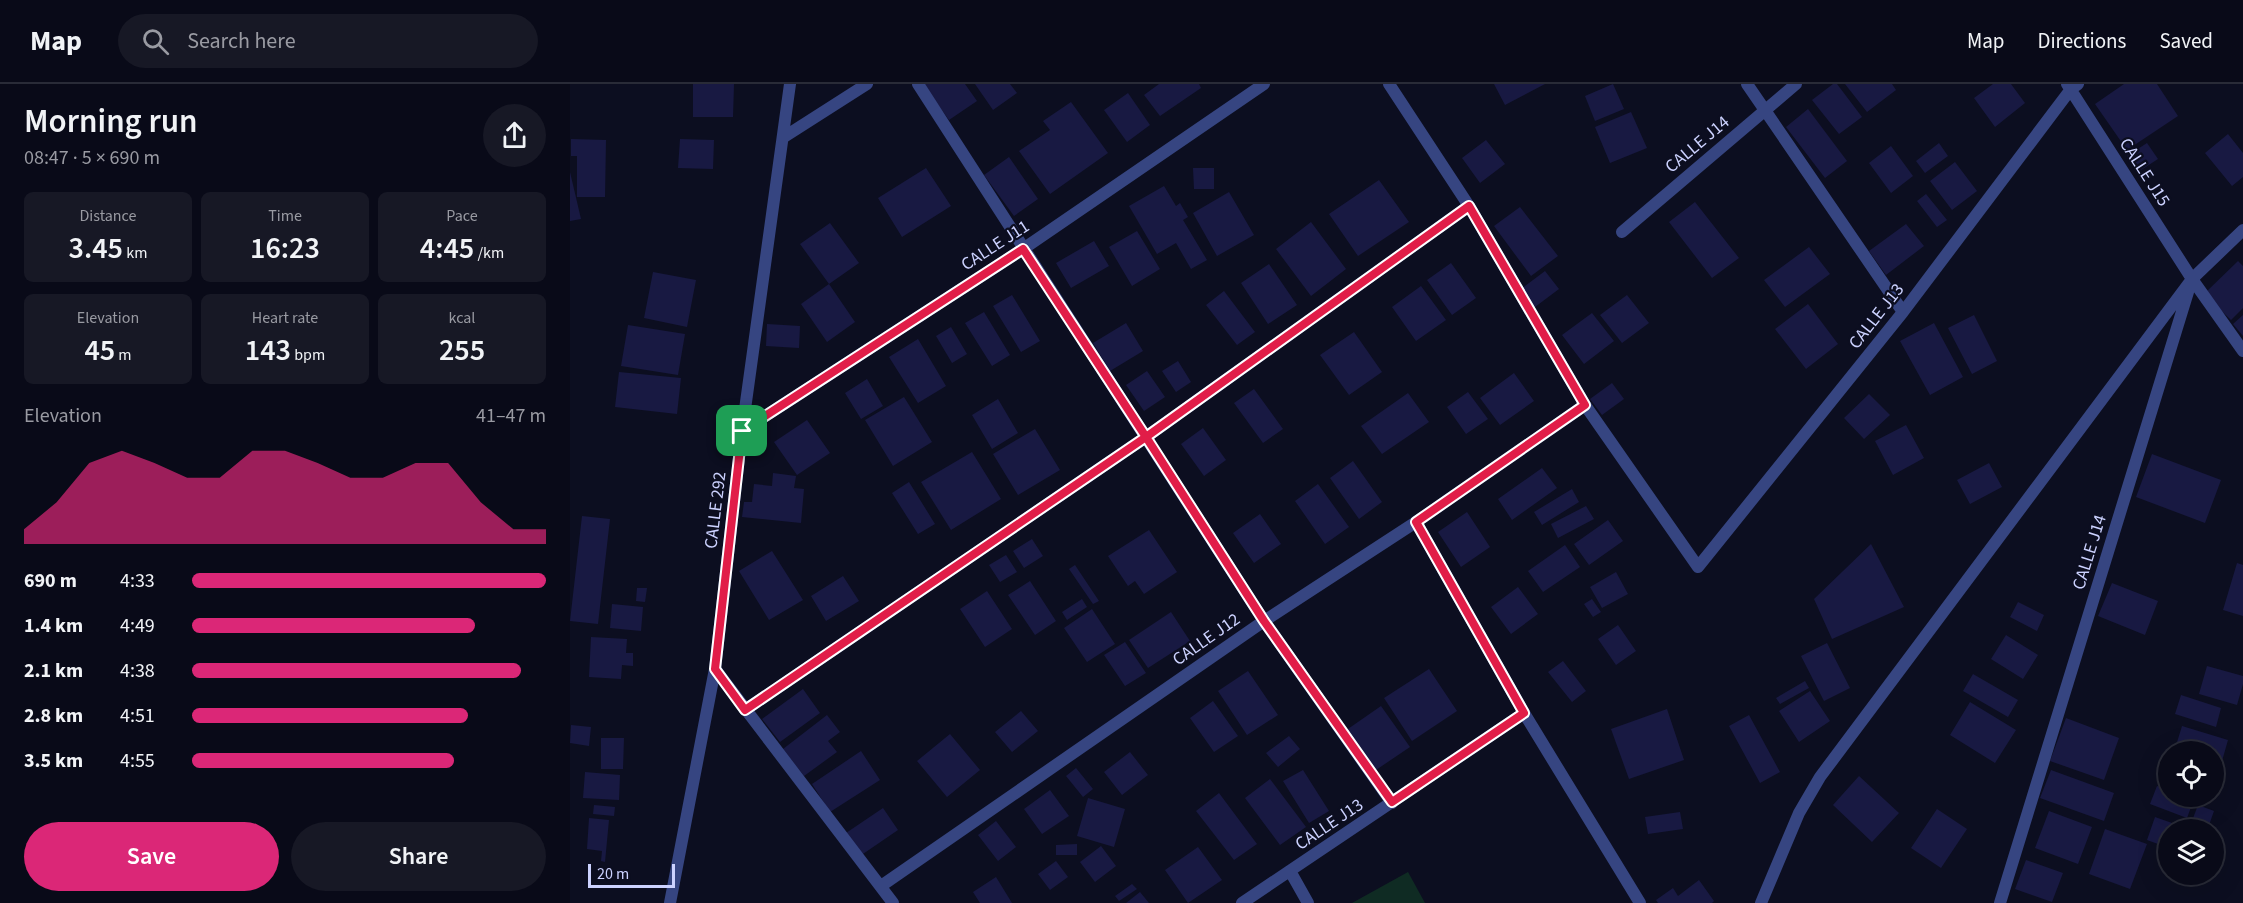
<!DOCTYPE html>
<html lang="en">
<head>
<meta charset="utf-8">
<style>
	body { margin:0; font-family:"Source Sans 3",sans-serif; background:#171825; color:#f1f3f6; height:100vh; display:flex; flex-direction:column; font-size:22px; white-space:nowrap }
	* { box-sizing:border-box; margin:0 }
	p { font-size:20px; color:#999aa2 }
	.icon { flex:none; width:33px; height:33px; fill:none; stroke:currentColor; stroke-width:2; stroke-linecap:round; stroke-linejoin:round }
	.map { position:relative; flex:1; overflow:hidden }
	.sheet { display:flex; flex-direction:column; background:#090a18; width:570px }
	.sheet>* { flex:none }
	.controls { position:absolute; left:1588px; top:657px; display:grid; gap:12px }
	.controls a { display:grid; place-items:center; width:66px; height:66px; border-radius:50%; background:#090a18; box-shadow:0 6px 24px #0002,0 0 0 2px #292b37; font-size:30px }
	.scale { position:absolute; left:18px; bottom:15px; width:87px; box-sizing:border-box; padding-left:6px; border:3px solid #ccd2ff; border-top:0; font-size:16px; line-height:21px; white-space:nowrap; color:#ccd2ff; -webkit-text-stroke:4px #0c0e20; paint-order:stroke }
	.pin { position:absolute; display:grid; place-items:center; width:51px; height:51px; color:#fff; margin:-26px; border-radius:12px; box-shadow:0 3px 9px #0006 }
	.round { display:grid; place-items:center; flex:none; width:63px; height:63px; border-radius:32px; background:#171825 }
	.head { display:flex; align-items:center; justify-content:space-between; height:102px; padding:0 24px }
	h1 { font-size:33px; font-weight:600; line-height:45px }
	.stats { display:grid; grid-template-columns:repeat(3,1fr); gap:9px; height:102px; padding:6px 24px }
	.stats div { display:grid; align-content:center; border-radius:9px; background:#171825; text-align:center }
	.stats b { font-size:30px; font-weight:600 }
	.stats small { font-size:16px; font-weight:400 }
	.stats p { font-size:16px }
	.chart { height:168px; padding:12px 24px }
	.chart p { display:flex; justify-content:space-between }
	.chart svg { width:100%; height:108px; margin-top:6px; fill:#db2777; opacity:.7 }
	.primary-button { display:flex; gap:12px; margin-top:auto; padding:12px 24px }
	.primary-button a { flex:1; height:69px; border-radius:36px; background:#db2777; color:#fff; font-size:24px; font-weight:600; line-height:69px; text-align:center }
	.primary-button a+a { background:#171825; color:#f1f3f6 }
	ul { padding:0 24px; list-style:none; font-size:20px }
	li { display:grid; grid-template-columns:96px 72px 1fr; align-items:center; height:45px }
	li i { height:15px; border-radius:8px; background:#db2777 }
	header { display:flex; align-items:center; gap:36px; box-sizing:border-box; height:84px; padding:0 30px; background:#090a18; border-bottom:2px solid #292b37 }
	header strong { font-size:28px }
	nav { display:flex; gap:33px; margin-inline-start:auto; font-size:21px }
	.search { width:420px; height:54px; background:#171825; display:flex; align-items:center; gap:15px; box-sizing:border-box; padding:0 21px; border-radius:33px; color:#999aa2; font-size:22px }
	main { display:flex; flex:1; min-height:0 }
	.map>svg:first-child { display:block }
	.green { fill:#0f2b23 }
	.building { fill:#181942 }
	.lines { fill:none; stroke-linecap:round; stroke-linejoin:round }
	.minor { stroke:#364581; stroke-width:12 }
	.route-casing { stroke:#fff; stroke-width:12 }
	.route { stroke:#e11d48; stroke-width:8 }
	.labels { text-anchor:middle; stroke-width:4.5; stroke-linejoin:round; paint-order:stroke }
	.street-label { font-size:18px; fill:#ccd2ff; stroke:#0c0e20 }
</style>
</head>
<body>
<header>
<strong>Map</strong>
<div class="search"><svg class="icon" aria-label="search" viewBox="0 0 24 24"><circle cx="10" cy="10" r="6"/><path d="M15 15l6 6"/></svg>Search here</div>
<nav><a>Map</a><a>Directions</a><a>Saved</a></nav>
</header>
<main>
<section class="sheet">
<div class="head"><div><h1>Morning run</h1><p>08:47 · 5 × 690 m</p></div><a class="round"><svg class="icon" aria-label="share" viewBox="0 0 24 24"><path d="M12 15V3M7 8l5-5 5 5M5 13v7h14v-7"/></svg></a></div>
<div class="stats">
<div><p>Distance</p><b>3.45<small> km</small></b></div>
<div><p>Time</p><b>16:23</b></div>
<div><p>Pace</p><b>4:45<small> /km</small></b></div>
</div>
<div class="stats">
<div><p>Elevation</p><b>45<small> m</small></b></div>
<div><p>Heart rate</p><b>143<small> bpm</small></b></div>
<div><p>kcal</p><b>255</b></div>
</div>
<div class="chart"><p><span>Elevation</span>41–47 m</p>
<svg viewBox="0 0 160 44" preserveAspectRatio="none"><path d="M0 44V38L10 27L20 11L30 6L40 11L50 17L60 17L70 6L80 6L90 11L100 17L110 17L120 11L130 11L140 27L150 38L160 38V44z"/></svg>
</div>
<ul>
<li><b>690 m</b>4:33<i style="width:100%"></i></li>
<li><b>1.4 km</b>4:49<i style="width:80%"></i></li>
<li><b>2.1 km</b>4:38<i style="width:93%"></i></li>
<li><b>2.8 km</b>4:51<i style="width:78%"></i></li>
<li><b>3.5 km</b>4:55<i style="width:74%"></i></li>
</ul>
<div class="primary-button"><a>Save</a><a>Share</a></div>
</section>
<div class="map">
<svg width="1673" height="819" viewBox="0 0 1673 819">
	<rect width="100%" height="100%" fill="#0c0e20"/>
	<path class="green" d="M838,788L855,819H782Z"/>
	<path class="building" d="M123,0H164L163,33H123Z
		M353,0H395L407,17L379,36Z
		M405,0H440L447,9L423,26Z
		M589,0H629L631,4L590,32L574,11Z
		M924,0H975L935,21Z
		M1043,0L1054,25L1025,37L1015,12Z
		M1263,0H1267L1292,33L1269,50L1242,16Z
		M1275,0H1322L1326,6L1297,28Z
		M1423,0H1441L1455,19L1425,43L1404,14Z
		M1554,0H1587L1608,32L1557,66L1525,20Z
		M558,9L580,41L557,58L534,26Z
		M501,18L538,69L480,110L449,67L480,46L473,37Z
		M1238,25L1277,77L1255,94L1216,43Z
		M1061,28L1077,64L1040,79L1025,43Z
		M1658,50L1673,69V93L1662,102L1635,69Z
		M1,55L36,56L35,113H7V72H1Z
		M110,55L144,56L143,85L108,84Z
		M916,56L935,80L910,99L892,74Z
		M1369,59L1378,72L1355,89L1346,77Z
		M1577,59L1588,75L1568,88L1557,72Z
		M1321,62L1343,92L1321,109L1299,79Z
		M439,73L468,115L444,132L414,91Z
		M1385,78L1407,107L1382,126L1360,97Z
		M356,84L381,122L332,153L308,114Z
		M623,84H644V105H624Z
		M0,88L11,135L0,137Z
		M809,96L839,138L788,172L759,130Z
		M594,102L606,122L610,119L618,133L613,136L637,176L621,185L606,159L587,170L559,122Z
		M659,108L684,151L647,172L623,129Z
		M1356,110L1377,136L1367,143L1347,117Z
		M1125,118L1169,174L1142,194L1099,138Z
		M950,123L988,172L961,192L924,142Z
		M741,138L776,185L741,212L706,165Z
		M260,139L289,179L259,200L230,160Z
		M1336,140L1354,162L1316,191L1299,167Z
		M567,147L590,185L562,202L539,163Z
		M524,157L539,182L501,204L486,179Z
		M1239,163L1260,190L1215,223L1194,196Z
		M1668,177L1673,182V224L1661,236L1634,210Z
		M881,179L906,214L882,231L857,196Z
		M699,180L727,221L698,240L671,199Z
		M975,187L989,205L965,223L951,205Z
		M83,188L126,196L117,243L74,234Z
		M259,200L285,238L257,258L231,220Z
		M851,202L876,236L846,257L822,223Z
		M654,207L685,248L667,261L636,221Z
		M442,211L470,257L451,268L423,222Z
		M1057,211L1079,239L1052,259L1030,231Z
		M1238,220L1268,260L1236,285L1205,245Z
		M414,228L440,271L422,282L395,239Z
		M1022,229L1044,257L1014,280L992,251Z
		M1404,231L1427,277L1402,290L1378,244Z
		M1673,231V252L1663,240Z
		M556,239L573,267L540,287L523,259Z
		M1364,239L1393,293L1360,311L1330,257Z
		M197,240L230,242L229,264L196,262Z
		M58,241L115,250L108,291L51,282Z
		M381,243L397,270L382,279L366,252Z
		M784,248L812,288L779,311L750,271Z
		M348,255L376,302L348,319L319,273Z
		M608,277L621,298L606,308L592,287Z
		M577,287L595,313L574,327L556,301Z
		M49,288L111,294L107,330L45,323Z
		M944,289L964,317L930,341L910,314Z
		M297,295L313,322L291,335L275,309Z
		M1042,299L1054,315L1032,331L1020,315Z
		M684,305L713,345L693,359L664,319Z
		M898,308L918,335L896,350L877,323Z
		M838,309L859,338L812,370L791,342Z
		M1299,310L1320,331L1294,355L1274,334Z
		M334,313L362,358L323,382L295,336Z
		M428,315L448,349L422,365L402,331Z
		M237,336L260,369L227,391L204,358Z
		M1336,341L1354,374L1323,391L1305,357Z
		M633,344L656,376L634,392L611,360Z
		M465,345L490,386L448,411L423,370Z
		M402,368L431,415L381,446L351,398Z
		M1582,370L1651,396L1635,439L1566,413Z
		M783,377L812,418L789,435L760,394Z
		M1419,379L1432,403L1400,420L1387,396Z
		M972,384L987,404L942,436L928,415Z
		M203,389L226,392L224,404L234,405L231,439L172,433L174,418H182L184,400L202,402Z
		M339,398L365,440L348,450L322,409Z
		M748,400L779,443L755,460L725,417Z
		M1002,405L1009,418L972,441L964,428Z
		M1016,422L1024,435L988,454L981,440Z
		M897,428L920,463L891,483L868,448Z
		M690,430L711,460L684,479L663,449Z
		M12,432L40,435L28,540L0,537Z
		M1038,436L1053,457L1019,481L1004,460Z
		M579,446L607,488L574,510L565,497L558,502L538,472Z
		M462,455L473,472L454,484L443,467Z
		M1301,460L1334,523L1262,555L1244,515Z
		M995,461L1010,483L973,508L958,487Z
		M202,467L233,516L199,536L169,487Z
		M436,471L447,488L430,498L419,481Z
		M1667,479L1673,481V532L1653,526Z
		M505,481L529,517L523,520L499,485Z
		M1046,488L1058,510L1032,524L1020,503Z
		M273,492L289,517L256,537L241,512Z
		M460,497L486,537L465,551L438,511Z
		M1542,499L1588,517L1575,551L1528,532Z
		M948,503L968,530L941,550L921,523Z
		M67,504H77L75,518L66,517Z
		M417,507L442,545L415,563L390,525Z
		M512,515L517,523L497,536L492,528Z
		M1022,515L1031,528L1023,533L1014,520Z
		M1448,518L1474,531L1467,547L1440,533Z
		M42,520L73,523L71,547L40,544Z
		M522,525L545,560L517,578L494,544Z
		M601,528L620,557L578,584L559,556Z
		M1048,541L1066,567L1046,581L1028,555Z
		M1436,551L1468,571L1453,595L1421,575Z
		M21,553L57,555L56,569H63V582L52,581L51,595L19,593Z
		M555,558L576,589L555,602L534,571Z
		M1257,559L1280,604L1254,617L1231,572Z
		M993,577L1016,607L1002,618L978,588Z
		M1637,582L1673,592V600L1667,621L1629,610Z
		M859,585L887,627L842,657L814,614Z
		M678,587L708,631L677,651L648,607Z
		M1403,590L1448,616L1438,633L1393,607Z
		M1235,597L1239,604L1210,620L1206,614Z
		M233,605L250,629L210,658L192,635Z
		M1240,607L1260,637L1229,658L1209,627Z
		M1611,611L1651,624L1646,643L1605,630Z
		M643,617L668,652L644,668L620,634Z
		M1400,618L1446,646L1425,679L1380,651Z
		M811,622L840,663L803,688L775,647Z
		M1097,625L1114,676L1059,695L1041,645Z
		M451,627L468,647L442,668L425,648Z
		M257,631L270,648L258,657L267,668L234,692L213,665Z
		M1179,631L1210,688L1190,699L1159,642Z
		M1496,634L1549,654L1534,696L1480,677Z
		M1,641L21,643L19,662L0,659Z
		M1612,642L1658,656L1650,684L1644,682V668H1604Z
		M380,650L410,686L377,713L347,677Z
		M719,652L730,665L708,683L696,669Z
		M31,654H54L53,685H31Z
		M291,667L310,696L260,728L242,700Z
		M560,668L578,691L552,711L534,688Z
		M1595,679L1599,681V698L1589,694Z
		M506,684L523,705L513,713L496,692Z
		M733,686L759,727L739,739L713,697Z
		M1481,686L1544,709L1534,737L1470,714Z
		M15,688L50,691L49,716L13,714Z
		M1289,692L1329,729L1302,758L1263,721Z
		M700,695L736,743L710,761L675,714Z
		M1587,702L1599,706V712H1617L1624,715L1617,734L1580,720Z
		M480,706L499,732L472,750L454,725Z
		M649,709L687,760L664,776L626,727Z
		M518,714L555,725L544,763L507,752Z
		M24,721L45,723L44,732L23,730Z
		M1628,721L1644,727L1638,744L1622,737Z
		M313,724L328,746L290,772L276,749Z
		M1367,725L1397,745L1371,784L1341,764Z
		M1479,727L1522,743L1508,780L1465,764Z
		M1110,728L1113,745L1078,750L1075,733Z
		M1585,733L1619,745V746H1599V764L1577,756Z
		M19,734L39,736L35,778L31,777L32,767L17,765Z
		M426,737L446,763L428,777L408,751Z
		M1535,745L1577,760L1560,805L1519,790Z
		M507,760V771H486V761Z
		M531,762L546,782L525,798L510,778Z
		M628,763L652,796L618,819L595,786Z
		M1456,776L1493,789L1482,818L1445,805Z
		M486,777L498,793L480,806L468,790Z
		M426,793L442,819H410L403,808Z
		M1129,796L1144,817L1142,819H1088L1086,816L1103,804L1108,812Z
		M562,800L567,805L549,817L545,812Z
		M570,808L579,819H556Z"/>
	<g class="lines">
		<path class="minor" d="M348,0L694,537L822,719
			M819,0L899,122L1015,321L1128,483L1333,228L1501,5L1508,0
			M1177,0L1333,228
			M1497,0L1622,195L1673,267
			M214,53L297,0
			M1052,148L1226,0
			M172,347L453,165L694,0
			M846,438L954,629L1070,819
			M145,585L323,819
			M175,626L576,353L899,122
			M720,787L738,819
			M311,802L694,537L846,438L1015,321
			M100,819L145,585L172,347L220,0
			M672,819L954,629
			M1191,819L1229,729L1250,693L1622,195
			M1430,819L1622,195L1673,146"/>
	</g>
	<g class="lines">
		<g class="route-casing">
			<path id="route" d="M172,347L145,585L175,626L576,353L694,537L822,718L954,629L846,438L1015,321L899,122L576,353L453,165L172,347"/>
		</g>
		<use href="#route" class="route"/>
	</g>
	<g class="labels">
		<g class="street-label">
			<text transform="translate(1127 60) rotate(-40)" y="6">CALLE J14</text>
			<text transform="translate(1575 88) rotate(57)" y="6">CALLE J15</text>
			<text transform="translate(425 161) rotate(-33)" y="6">CALLE J11</text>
			<text transform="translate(1306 232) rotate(-52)" y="6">CALLE J13</text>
			<text transform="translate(145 426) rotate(-83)" y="6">CALLE 292</text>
			<text transform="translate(1519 468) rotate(-73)" y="6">CALLE J14</text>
			<text transform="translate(636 555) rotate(-35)" y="6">CALLE J12</text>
			<text transform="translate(759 740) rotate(-34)" y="6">CALLE J13</text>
		</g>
	</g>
</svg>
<div class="controls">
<a><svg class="icon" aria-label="locate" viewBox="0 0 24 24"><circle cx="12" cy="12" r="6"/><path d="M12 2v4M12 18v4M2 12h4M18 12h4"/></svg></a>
<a><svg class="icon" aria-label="layers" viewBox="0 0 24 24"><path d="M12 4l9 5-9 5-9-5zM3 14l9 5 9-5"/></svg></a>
</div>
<div class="scale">20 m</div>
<div class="pin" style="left:172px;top:347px;background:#1e9e55"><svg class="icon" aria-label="arrive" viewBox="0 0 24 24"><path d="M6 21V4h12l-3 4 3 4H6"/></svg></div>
</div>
</main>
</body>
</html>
